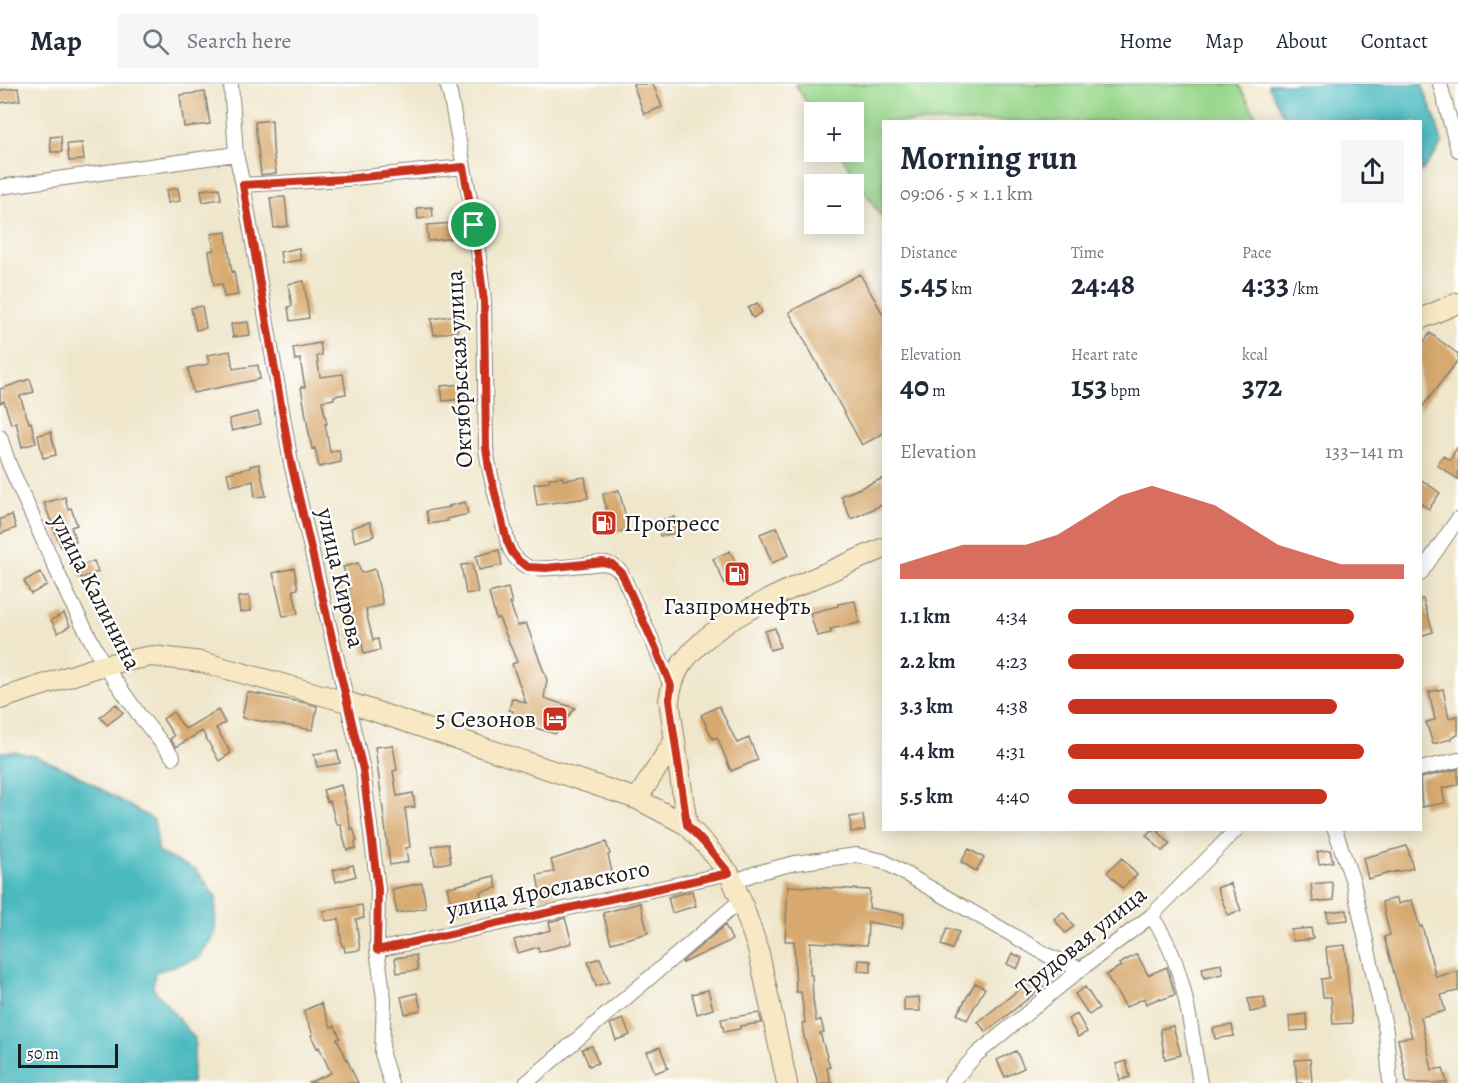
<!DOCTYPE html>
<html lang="en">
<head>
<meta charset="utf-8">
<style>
	body { margin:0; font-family:Alegreya,serif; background:#f6f6f7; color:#1f2937; height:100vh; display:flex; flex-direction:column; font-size:22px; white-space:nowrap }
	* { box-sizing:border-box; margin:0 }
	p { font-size:20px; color:#747a83 }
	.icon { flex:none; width:33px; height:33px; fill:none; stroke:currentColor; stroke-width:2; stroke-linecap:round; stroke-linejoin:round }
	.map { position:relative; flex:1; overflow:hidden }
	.sheet { position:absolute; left:882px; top:36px; width:540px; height:711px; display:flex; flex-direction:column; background:#fff; border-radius:0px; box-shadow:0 3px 15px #0003 }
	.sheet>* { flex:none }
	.tools { position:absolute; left:804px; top:18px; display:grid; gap:12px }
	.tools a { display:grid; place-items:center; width:60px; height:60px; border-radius:0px; background:#fff; box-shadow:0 3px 15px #0003; font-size:30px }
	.scale { position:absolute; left:18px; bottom:15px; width:100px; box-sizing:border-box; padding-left:6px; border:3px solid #1c1c1c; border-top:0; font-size:16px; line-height:21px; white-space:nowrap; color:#1c1c1c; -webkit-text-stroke:4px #fff; paint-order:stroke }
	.pin { position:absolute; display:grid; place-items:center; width:51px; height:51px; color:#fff; margin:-26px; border:3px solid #fff; border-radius:50%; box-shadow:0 2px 6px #0007 }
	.round { display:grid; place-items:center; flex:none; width:63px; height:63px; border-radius:0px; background:#f6f6f7 }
	.overview { display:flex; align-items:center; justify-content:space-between; height:102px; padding:0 18px }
	h1 { font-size:33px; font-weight:700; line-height:45px }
	.metrics { display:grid; grid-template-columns:repeat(3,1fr); gap:9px; height:102px; padding:6px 18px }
	.metrics div { display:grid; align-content:center }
	.metrics b { font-size:30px; font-weight:700 }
	.metrics small { font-size:16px; font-weight:400 }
	.metrics p { font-size:16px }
	.chart { height:168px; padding:12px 18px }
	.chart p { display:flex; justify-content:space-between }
	.chart svg { width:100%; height:108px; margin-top:6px; fill:#c8321e; opacity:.7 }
	ul { padding:0 18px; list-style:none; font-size:20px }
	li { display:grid; grid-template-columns:96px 72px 1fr; align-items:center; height:45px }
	li i { height:15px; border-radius:8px; background:#c8321e }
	header { display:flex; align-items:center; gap:36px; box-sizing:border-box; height:84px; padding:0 30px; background:#fff; border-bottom:2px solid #e0e1e3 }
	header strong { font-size:28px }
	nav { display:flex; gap:33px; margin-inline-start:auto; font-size:21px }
	.search { width:420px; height:54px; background:#f6f6f7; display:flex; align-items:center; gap:15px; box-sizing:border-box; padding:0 21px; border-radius:0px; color:#747a83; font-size:22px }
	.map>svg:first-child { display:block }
	.green { fill:#9ad88d; stroke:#5b7a54; stroke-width:1.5 }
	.water { fill:#4bbac0; stroke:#346b6e; stroke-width:1.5 }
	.building { fill:#d7a96e }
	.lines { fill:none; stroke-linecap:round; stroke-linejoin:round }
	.street-casing { stroke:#868174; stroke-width:16 }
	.secondary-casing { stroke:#868174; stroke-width:22 }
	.street { stroke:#fff; stroke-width:14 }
	.secondary { stroke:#f8e8c3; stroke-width:20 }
	.route-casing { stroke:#fff; stroke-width:12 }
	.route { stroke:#c8321e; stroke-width:8 }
	.labels { text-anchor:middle; stroke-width:4.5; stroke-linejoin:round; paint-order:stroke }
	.street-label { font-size:24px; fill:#1c1c1c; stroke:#fff }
	.poi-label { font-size:24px; fill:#1c1c1c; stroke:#fff; text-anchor:start }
</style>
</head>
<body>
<header>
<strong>Map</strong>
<div class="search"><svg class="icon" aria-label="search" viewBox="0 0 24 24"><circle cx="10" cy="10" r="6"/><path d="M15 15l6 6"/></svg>Search here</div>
<nav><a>Home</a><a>Map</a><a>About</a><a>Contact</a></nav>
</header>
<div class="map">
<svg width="1458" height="999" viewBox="0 0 1458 999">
	<rect width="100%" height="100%" fill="#fff"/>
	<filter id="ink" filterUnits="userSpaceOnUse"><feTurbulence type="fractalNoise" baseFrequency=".0167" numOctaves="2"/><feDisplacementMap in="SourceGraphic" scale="12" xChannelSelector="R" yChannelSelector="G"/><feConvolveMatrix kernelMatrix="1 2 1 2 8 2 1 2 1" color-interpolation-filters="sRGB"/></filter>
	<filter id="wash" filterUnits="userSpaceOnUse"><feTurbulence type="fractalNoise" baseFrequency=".008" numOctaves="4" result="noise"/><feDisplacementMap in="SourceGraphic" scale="24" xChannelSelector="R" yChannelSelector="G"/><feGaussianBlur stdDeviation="1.35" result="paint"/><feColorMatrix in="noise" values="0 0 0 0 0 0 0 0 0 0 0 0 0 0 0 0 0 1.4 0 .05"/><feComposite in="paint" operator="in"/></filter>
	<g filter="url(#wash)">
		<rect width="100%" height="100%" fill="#efe6cb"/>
		<path class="green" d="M795,0H1238L1259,37L884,38L883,135L839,68H854V28H814V30Z"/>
		<path class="water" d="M1268,0H1422L1436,37L1442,59L1432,74L1421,88L1420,38L1286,37Z
			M0,668H16L35,672L68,686L154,736L159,769L196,786L216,813L215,849L199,874L155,888L153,904L195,955L192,999H0Z"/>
		<g id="blocks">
			<path class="building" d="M633,0H653L662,23L644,30Z
				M18,4L20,16L0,19V6Z
				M205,8L210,40L184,43L180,11Z
				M272,36L273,64L276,89L261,91L255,38Z
				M61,52L62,68H51L50,53Z
				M82,59L84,76L69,77L67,60Z
				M178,104L180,117L168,119L166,106Z
				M219,104L221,115L203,118L201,106Z
				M285,113L288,142L274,144L270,114Z
				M432,123L433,133L418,135L417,124Z
				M454,139L456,154L428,157L427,141Z
				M226,148L232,188L234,187L238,211L224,213L222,200L214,201L209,167L214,166L211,150Z
				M299,164L301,176L282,179L280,168Z
				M860,190L884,232V349L862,361L789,228Z
				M304,197L309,234L290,237L288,223L292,222L288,200Z
				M757,219L762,228L753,234L748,224Z
				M202,222L206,244L196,246L191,224Z
				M456,231L458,247L434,251L431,235Z
				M248,238L250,251L233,253L231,240Z
				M1430,249L1458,270V276L1420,326V263Z
				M320,259L322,271L317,272L320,293L343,290L346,310L334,312V315L322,317L327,340H325L330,368L339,366L341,378L319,383L315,364L312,365L308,344L301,303H305L300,275L295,276L293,264Z
				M230,267L233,285L258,281L260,295L193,309L188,284L209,280L207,271Z
				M30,295L34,308L20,312L29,339L31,338L36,359L22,363L16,338L11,340L4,317L0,319V305Z
				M463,300L465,315L443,317L441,302Z
				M258,328L261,340L232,347L229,335Z
				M51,348L56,371L43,374L38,351Z
				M1458,362V395L1437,381L1443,372L1450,376Z
				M259,380L266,412L255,413L253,397L230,402L227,389L250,384V382Z
				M563,393V396L585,393L588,414L537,421L534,400L549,398V394Z
				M884,394V420L851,435L841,412Z
				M1420,395L1440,409L1429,425L1420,419Z
				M619,406L629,446L612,449L603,410Z
				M65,413L68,425L71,424L77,441L71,443L76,458L61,463L44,419Z
				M465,418L468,430L447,435L448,437L429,440L426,427L450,423L449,422Z
				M12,431L16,444L0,450V435Z
				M674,433L677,449L660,452L657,437Z
				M370,438L374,452L355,458L351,444Z
				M777,443L789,471L772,479L760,450Z
				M499,466L502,481L479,486L476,472Z
				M730,467L742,491L725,500L713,475Z
				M94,477L98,488L81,494L77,483Z
				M358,479L361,489L375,485L383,521L366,525L367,528H366L373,556L378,555L380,566L364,570L361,554L351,557L348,544L351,543L344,518L342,519L339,507L350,504L343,483Z
				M472,480L478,508L466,510L461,481Z
				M294,484L298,505L293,506L298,530L283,532L273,489Z
				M40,488L47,501L31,510L24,497Z
				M508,504L512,519H510L518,542L526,539L547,596L544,614L575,624L555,650L510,636L513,627L509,626L512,614L526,619L512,580L517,578L499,534L496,535L489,509Z
				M249,512L251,527L240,528L238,513Z
				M1420,515H1423L1433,548L1420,552Z
				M855,517L859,539L830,545L831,549L817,552L810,529L838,522V520Z
				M64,529L70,542L58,549L51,536Z
				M775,544L780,563L770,566L765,547Z
				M1443,605L1449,634L1458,632V651L1451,653V655L1433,660L1426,638L1435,636L1429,608Z
				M247,608L301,618L317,622L313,646L242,634Z
				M116,620L123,629L107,641L100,633Z
				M719,622L737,659L749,654L758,676L731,687L717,653L713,655L701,631Z
				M218,626L225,639L216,644L231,669L219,677L202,647L176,663L170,655L174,652L163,635L173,628L185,645Z
				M393,661L397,686L393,687L397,712L413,709L415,723L405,724L410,763L406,764L408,778L390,781L375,663Z
				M337,666L340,679L317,683L314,670Z
				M1458,685V701L1442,704L1445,719L1422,723L1420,694Z
				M341,701L351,745L353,744L357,757H355L356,764L347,766L340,740H336L330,717L327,718L323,706Z
				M863,731L865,746L851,748L850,733Z
				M1152,746H1157L1170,760L1162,767L1146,751Z
				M606,758L610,770L608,771L612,788L554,804L555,812L541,815L537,791L554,788L551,776Z
				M448,760L451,778L435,781L432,762Z
				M1407,762L1413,784L1397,788V787L1368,795L1363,774Z
				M969,765L984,774L976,787L961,778Z
				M1330,766L1333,778L1319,780L1317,768Z
				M1122,774L1137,791L1122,804L1107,788Z
				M353,781L356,792L336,798L333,786Z
				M494,792L497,804L480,808L483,820L453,829L447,803L458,801Z
				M1332,798L1334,816L1313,818L1311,800Z
				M422,799L426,824L397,829L392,805Z
				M1230,799L1241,826L1228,831L1217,804Z
				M788,802L870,806L869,824L904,830L902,844L868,838L867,861L810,858V891H812L813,915L816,937L821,936L824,948L820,949L830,983L827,984L831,999H818L804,953L802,939H805L801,908H796L794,857H785Z
				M692,807L696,822L672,829L668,813Z
				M1397,814L1398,820L1412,816L1420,843L1422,842L1436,893L1458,887V907L1441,911L1445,927L1421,933L1432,986L1443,984L1447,999H1407L1398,955L1412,953L1384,853L1390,851L1382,818Z
				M640,819L648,849L611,859L603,829Z
				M362,821L364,834L356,835L360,866L345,868L344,862H342L339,835L325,837L323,827Z
				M1347,826L1348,836L1328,838L1327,828Z
				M1063,828L1074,842L1065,849L1054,835Z
				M565,834L572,859L539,868L538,863L518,869L514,856L551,846L549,838Z
				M725,841L732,856L683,879L682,878Z
				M947,844L959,848L952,865L941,861Z
				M1311,844L1313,855L1293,857L1291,846Z
				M1345,861L1352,939L1333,940L1331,913H1323L1321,895L1329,894L1326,863Z
				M1012,869L1022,874L1017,885L1007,880Z
				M1137,870L1148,891L1167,883L1175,911L1160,916V914L1146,920L1144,914L1126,923L1106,891L1121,882L1119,880Z
				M416,871L418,886L397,889L395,874Z
				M600,874L609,898L596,902L588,878Z
				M859,876L871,877V888L858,887Z
				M1221,880L1223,890L1204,894L1202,884Z
				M1041,888L1049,898L986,948L978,938Z
				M975,899L985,904L967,936L957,930Z
				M1085,903L1099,924L1089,931L1075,910Z
				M708,906L713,925L697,930L692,910Z
				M417,909L421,926L405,930L401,913Z
				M919,913L920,927H904V914Z
				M1264,913L1266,925L1250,928L1248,915Z
				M321,919L331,943L335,942L340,954L337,955L358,999H308L331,989L319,963L317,964L311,951L313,950L303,927Z
				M759,929L762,939L740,942V945L724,948L721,935Z
				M1077,930L1087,948L1078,953L1068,935Z
				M1306,930L1308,946L1290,947L1289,932Z
				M623,935L630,951L616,956L610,940Z
				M1232,941L1234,952L1215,955L1213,944Z
				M1173,942L1181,971L1165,975L1160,945Z
				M592,962L598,979L589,982L582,965Z
				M660,963L668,984L655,989L647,968Z
				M1016,967L1024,984L1005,993L997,976Z
				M1310,975L1312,999H1297L1295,976Z
				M1126,977L1130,993L1120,996L1116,980Z"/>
		</g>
	</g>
	<g filter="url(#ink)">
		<use href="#blocks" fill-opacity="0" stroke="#868174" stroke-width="1.5"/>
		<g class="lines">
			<g class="street-casing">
				<path id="street" d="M231,0L236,70L243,101L291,379L363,686L378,805L377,866L384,915L382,970L391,999
					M447,0L450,10L475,141L484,217L486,364C489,390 497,415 503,441C506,449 507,459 511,467C514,473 521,480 528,483C537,487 571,482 583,481C600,480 607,475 621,488L656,565L671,602
					M1440,0L1458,66
					M243,101L344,95L463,83
					M0,103L236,70
					M0,353L9,380L69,514L104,581L140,632L173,673
					M1420,490L1458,435
					M1420,685L1458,676
					M1335,746L1353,798L1386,947L1390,999
					M733,798L756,789L795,779L857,771L883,777L1049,872L1081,885
					M1151,832C1186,879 1190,942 1200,999
					M377,866L729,789
					M526,999L741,816
					M951,999L977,970L1081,885L1151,832L1236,746"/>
			</g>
			<g class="secondary-casing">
				<path id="secondary" d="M1420,235L1458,219
					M0,615L104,581L152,572L202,578L347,618L637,715L687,741L705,760L729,789L741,816L758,865L787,999
					M637,715L675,656
					M687,741L669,616C671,603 674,592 681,581C706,546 748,525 786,507C818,492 851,478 884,464"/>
			</g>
			<use href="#street" class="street"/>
			<use href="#secondary" class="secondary"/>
		</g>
	</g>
	<g class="lines" filter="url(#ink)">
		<g class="route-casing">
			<path id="route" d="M463,83L474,141L484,217L486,364L489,385L507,457L512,468L519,477L528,483L546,484L603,478L612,480L621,488L656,565L671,602L669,616L687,741L705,760L729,789L377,866L378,805L363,686L291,379L243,101L344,95Z"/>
		</g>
		<use href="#route" class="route"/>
	</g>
	<defs>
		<g id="fuel-square" transform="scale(1.35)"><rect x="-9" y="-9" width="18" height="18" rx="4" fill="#c8321e" stroke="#fff"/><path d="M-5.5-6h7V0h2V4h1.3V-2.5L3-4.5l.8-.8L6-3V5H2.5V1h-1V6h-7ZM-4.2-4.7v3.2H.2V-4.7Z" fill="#fff"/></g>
		<g id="hotel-square" transform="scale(1.35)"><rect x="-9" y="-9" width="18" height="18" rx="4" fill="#c8321e" stroke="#fff"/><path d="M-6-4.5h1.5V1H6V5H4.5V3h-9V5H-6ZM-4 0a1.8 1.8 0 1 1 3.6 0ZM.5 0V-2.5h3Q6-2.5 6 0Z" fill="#fff"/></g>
	</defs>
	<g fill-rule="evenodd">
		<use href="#fuel-square" x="604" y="439"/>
		<use href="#fuel-square" x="737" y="490"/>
		<use href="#hotel-square" x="555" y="635"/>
	</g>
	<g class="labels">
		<g class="street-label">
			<text transform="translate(459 285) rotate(-93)" y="8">Октябрьская улица</text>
			<text transform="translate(341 494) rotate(77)" y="8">улица Кирова</text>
			<text transform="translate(96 508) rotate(63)" y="8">улица Калинина</text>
			<text transform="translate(548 805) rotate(-12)" y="8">улица Ярославского</text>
			<text transform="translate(1081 857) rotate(-39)" y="8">Трудовая улица</text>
		</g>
		<g class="poi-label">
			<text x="624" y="447">Прогресс</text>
			<text x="737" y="530" text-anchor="middle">Газпромнефть</text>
			<text x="536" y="643" text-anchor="end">5 Сезонов</text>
		</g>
	</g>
</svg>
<div class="tools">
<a>+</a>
<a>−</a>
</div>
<div class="scale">50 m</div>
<div class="pin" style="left:474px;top:141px;background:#1e9e55"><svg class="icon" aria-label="arrive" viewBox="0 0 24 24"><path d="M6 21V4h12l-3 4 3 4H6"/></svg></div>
<section class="sheet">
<div class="overview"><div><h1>Morning run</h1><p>09:06 · 5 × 1.1 km</p></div><a class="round"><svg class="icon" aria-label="share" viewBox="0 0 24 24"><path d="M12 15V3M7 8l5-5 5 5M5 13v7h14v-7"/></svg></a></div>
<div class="metrics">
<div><p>Distance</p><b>5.45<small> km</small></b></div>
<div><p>Time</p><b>24:48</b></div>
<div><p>Pace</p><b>4:33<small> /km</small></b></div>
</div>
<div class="metrics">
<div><p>Elevation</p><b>40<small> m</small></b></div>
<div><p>Heart rate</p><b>153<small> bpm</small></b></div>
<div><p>kcal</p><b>372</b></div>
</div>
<div class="chart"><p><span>Elevation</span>133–141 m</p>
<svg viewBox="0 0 160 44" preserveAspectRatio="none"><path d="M0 44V38L10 34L20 30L30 30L40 30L50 26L60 18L70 10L80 6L90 10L100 14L110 22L120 30L130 34L140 38L150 38L160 38V44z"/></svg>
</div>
<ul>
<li><b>1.1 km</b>4:34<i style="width:85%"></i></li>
<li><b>2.2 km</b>4:23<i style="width:100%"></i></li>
<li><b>3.3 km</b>4:38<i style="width:80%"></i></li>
<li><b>4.4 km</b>4:31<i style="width:88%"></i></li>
<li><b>5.5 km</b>4:40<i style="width:77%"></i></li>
</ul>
</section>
</div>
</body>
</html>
